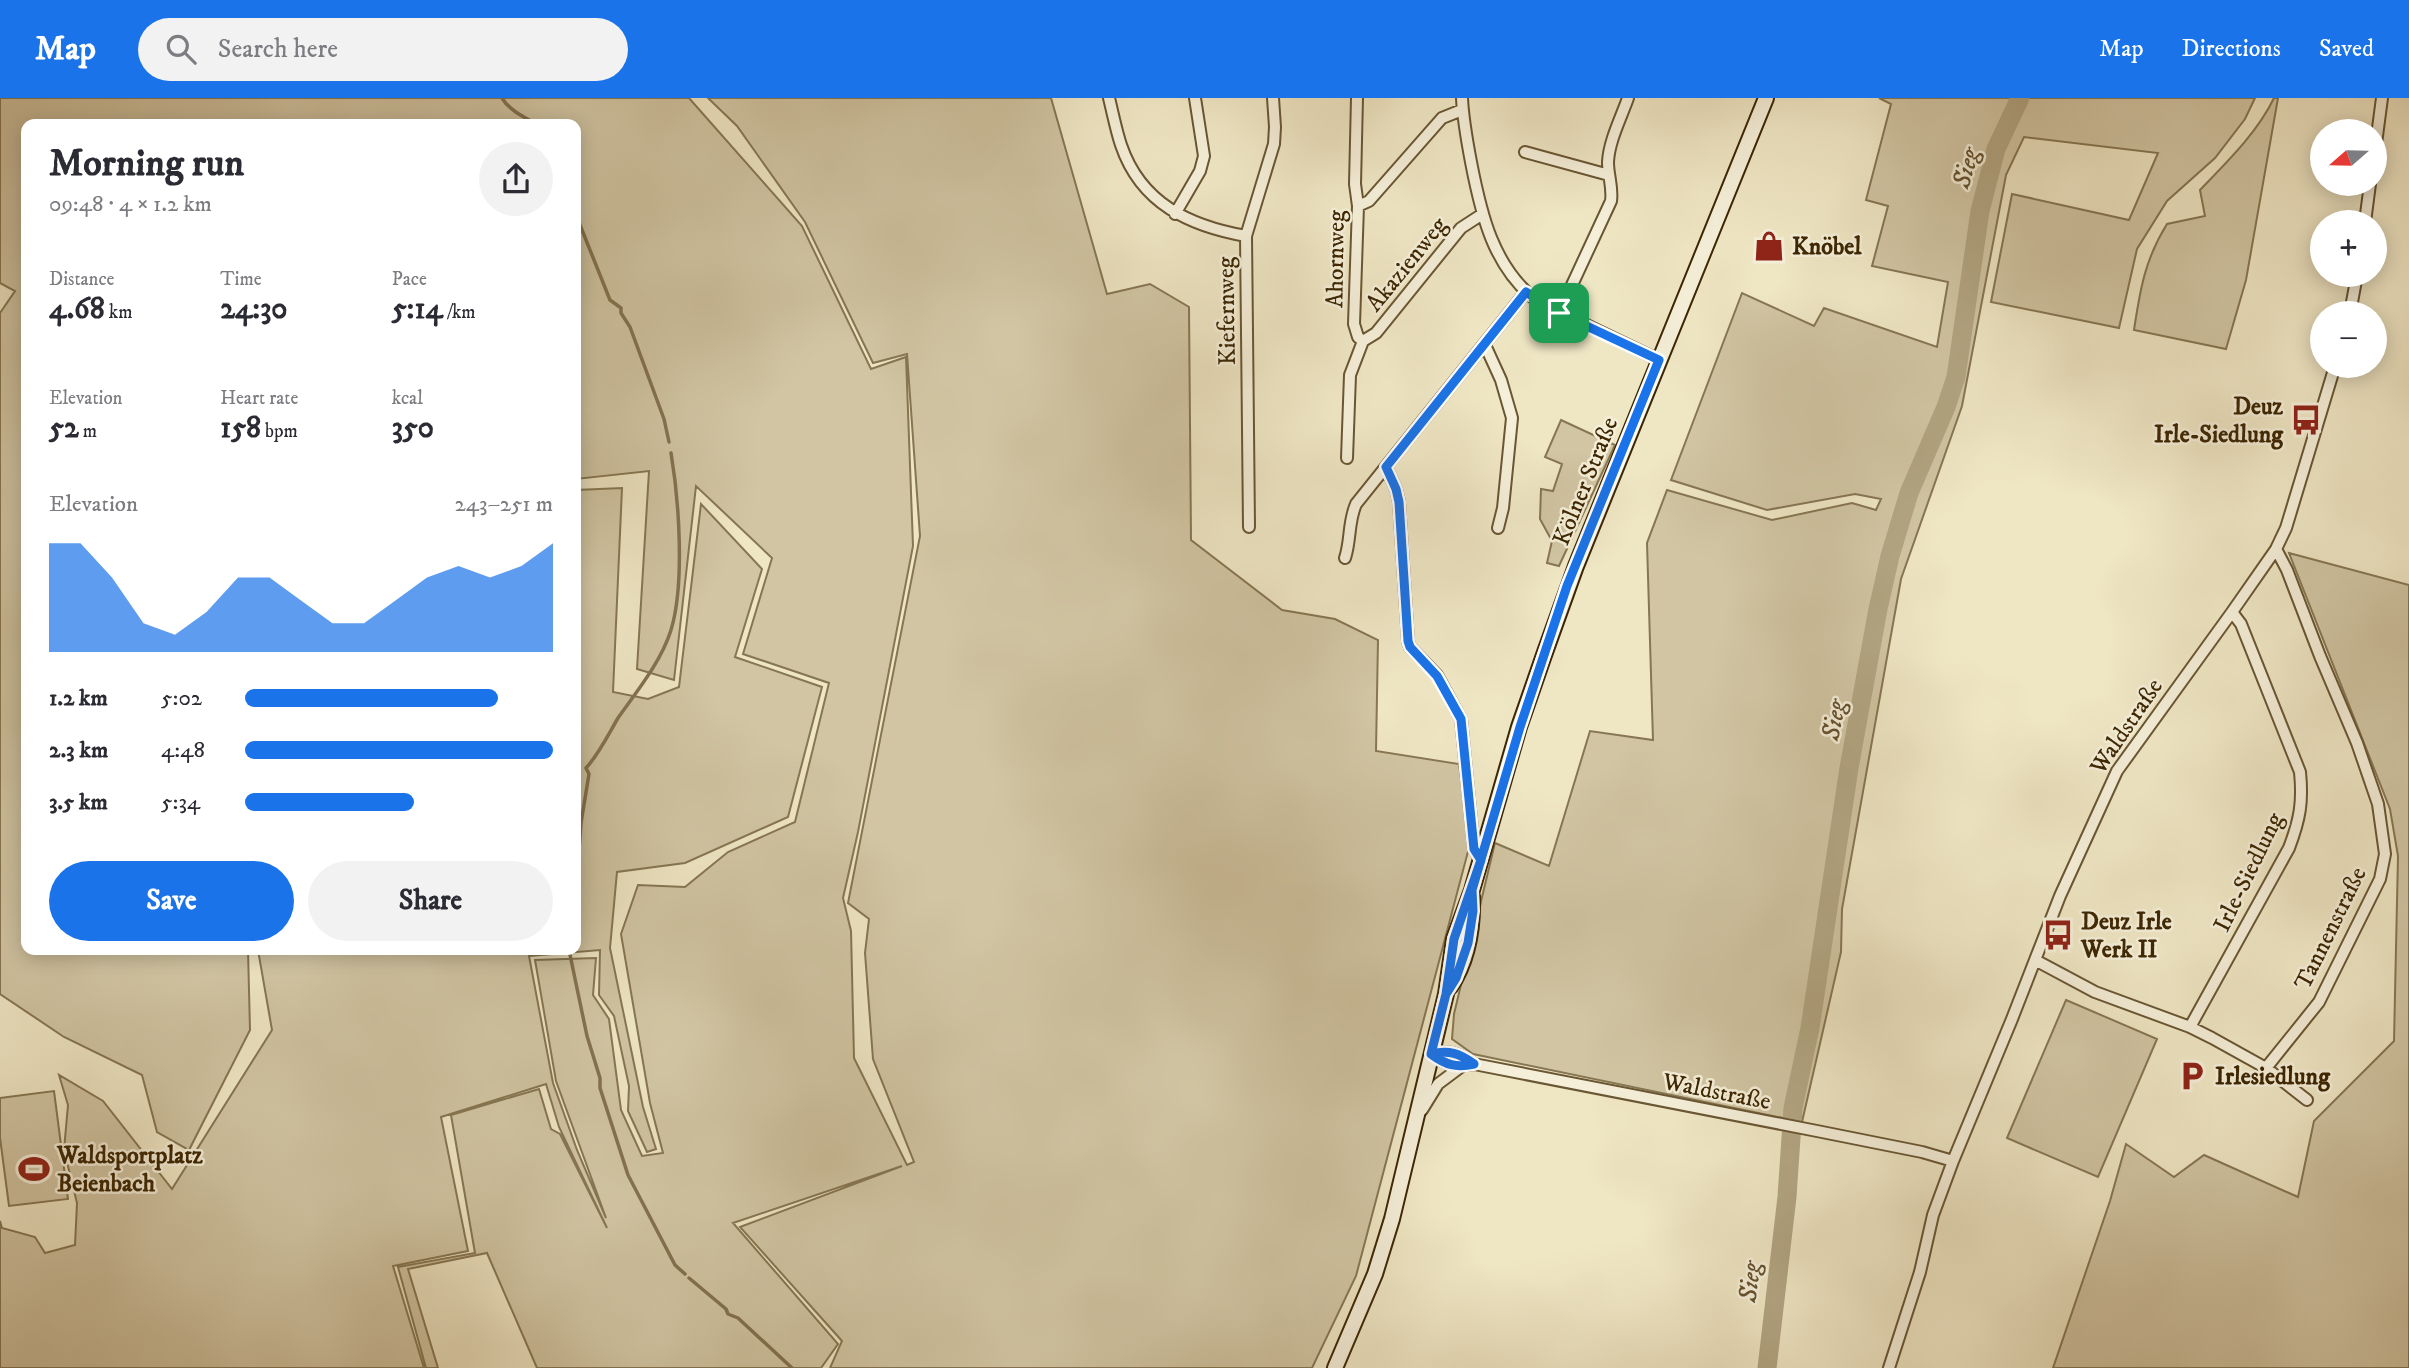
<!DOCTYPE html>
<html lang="en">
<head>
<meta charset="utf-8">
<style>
	body { margin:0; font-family:"IM FELL DW Pica",serif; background:#f2f2f3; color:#2b2b33; height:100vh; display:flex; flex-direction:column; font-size:26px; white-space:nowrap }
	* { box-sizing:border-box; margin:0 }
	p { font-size:23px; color:#7c7c81 }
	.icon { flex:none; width:38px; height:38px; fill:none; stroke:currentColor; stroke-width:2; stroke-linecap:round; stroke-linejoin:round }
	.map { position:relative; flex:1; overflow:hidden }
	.details { position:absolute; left:21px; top:21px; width:560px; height:836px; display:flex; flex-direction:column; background:#fff; border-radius:14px; box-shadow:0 4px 18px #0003 }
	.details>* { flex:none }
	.needle { width:46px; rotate:250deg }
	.buttons { position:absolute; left:2310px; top:21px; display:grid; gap:14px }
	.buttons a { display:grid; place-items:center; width:77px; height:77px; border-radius:50%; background:#fff; box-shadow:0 4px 18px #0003; font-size:35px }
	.pin { position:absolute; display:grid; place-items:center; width:60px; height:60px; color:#fff; margin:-30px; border-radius:14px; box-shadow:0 4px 10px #0006 }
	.round { display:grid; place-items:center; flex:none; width:74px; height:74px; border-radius:37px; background:#f2f2f3 }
	.summary { display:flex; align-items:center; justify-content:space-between; height:119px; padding:0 28px }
	h1 { font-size:38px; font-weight:800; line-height:52px }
	.metrics { display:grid; grid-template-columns:repeat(3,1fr); gap:10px; height:119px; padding:7px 28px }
	.metrics div { display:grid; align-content:center }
	.metrics b { font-size:30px; font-weight:800 }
	.metrics small { font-size:19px; font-weight:400 }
	.metrics p { font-size:19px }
	.chart { height:196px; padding:14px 28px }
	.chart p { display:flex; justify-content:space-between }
	.chart svg { width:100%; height:126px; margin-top:7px; fill:#1a73e8; opacity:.7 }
	.action { display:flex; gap:14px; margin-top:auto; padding:14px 28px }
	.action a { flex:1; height:80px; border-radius:42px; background:#1a73e8; color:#fff; font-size:28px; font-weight:800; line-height:80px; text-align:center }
	.action a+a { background:#f2f2f3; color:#2b2b33 }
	ul { padding:0 28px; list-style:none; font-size:23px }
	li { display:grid; grid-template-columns:112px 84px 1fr; align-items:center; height:52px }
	li i { height:18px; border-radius:9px; background:#1a73e8 }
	header { display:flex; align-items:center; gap:42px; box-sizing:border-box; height:98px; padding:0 35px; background:#1a73e8; color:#fff }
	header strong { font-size:33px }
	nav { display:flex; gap:38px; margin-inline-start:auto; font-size:24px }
	.search { width:490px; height:63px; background:#f2f2f3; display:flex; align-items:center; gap:18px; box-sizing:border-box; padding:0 24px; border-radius:38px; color:#7c7c81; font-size:26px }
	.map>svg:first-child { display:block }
	.green { fill:#d1c5a3; stroke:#867652; stroke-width:2 }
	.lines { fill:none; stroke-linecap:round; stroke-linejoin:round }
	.stream { stroke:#83724f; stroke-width:3.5 }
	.river { stroke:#b2a582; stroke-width:19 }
	.street-casing { stroke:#695632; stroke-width:14 }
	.secondary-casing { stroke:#3c2602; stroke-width:18 }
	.street { stroke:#f5efd9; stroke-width:10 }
	.secondary { stroke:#f5efd9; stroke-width:14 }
	.route-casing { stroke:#fff; stroke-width:14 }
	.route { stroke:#1a73e8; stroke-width:9 }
	.labels { text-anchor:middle; stroke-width:5; stroke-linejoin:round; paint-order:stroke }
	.poi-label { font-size:24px; font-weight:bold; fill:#3c2602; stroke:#f5efd9; text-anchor:start }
	.street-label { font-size:24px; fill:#3c2602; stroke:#f5efd9 }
	.water-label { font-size:26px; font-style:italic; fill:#65522f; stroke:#f5efd9 }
</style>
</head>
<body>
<header>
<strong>Map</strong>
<div class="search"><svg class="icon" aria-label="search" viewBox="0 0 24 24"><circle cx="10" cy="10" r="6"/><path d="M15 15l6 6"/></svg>Search here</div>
<nav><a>Map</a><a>Directions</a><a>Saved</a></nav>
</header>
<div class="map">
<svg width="2409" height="1270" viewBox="0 0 2409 1270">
	<rect width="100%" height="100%" fill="#efe6c4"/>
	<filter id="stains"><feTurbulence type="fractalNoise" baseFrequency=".00286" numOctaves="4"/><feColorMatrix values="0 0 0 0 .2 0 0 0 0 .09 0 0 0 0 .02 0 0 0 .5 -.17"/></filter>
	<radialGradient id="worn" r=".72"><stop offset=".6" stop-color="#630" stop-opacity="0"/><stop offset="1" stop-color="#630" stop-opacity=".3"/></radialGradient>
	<path class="green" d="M0,0H689L802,128L871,271L906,259L913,448L858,734L843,800L851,833L854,960L907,1067L914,1064L873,961L865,855L869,821L848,805L920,438L907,256L873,265L805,124L737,28L708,0H1051L1107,196L1150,186L1189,209L1191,442L1282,512L1335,521L1378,542L1376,653L1459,666L1470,746L1356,1178L1312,1270H830L842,1243L740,1129L902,1068L733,1125L838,1246L821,1270H537L487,1155L408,1171L438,1270H426L398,1169L475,1155L451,1017L539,991L551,1031L560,1036L607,1130L559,1029L546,986L441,1019L468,1153L393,1168L424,1270H0V1123L2,1130L35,1139L45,1155L75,1147L77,1105L64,1052L68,1007L59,977L103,1003L172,1091L272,932L258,852H576V392L622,390L613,594L648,601L679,589L701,406L762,471L735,559L822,589L788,719L685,765L617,774L610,850L643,1009L656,1051L647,1054L628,1013L629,988L614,918L599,897L600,852L529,858L553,985L577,1052L606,1120L556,983L535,862L596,860L593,897L609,921L621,1012L642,1058L663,1055L650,1005L621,836L638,787L685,789L728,754L795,724L829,585L743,556L772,460L696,388L674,582L637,571L649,373L576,381V26H26V852H248L250,932L189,1052L157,1034L142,977L64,939L0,896V215L15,193L0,185Z
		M1879,0H2255L2245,21L2215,60L2167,103L2137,151L2119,230L1991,204L2012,96L2129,122L2158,55L2024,39L2006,77L1962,308L1901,481L1842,811L1841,854L1802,1024L1473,956L1452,941L1454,916L1495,745L1549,768L1590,633L1653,642L1647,445L1667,392L1772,422L1852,405L1876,412L1881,401L1855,396L1767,412L1671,382L1742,195L1814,228L1824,210L1937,249L1948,184L1872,168L1888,108L1866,102L1891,6Z
		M2274,0H2278L2246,182L2226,251L2134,232C2140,192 2145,161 2167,126L2205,118L2200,92C2227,64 2257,35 2274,0Z
		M1561,322L1615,347L1559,468L1547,465L1552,443L1540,421L1541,391L1553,393L1562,366L1545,359Z
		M2289,455L2409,487V1270H2053L2110,1103L2126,1046L2174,1079L2204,1057L2298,1099L2314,1023L2394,943L2398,758L2390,711Z
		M2066,902L2157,941L2098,1079L2007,1040Z
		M54,993L68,1101L9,1108L0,1040V1000Z"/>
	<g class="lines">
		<path class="stream" d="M502,0C509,12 524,19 536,26
			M576,117L610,202L621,210V215L630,229L664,321L669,344
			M576,793L581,725L589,676L586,670C599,656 608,637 618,620C637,593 661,564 671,532C685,486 679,402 671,355
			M569,852L587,938L600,980V990L628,1077L675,1167L685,1176
			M689,1180L726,1211L728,1216L738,1220L792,1270"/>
		<path class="river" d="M1767,1270L1787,1099L1793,1010L1810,930L1849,670L1878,511L1890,458L1909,395L1946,309L1956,279L1980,113L1996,51L2020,0"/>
		<g class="street-casing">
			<path id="street" d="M1109,0C1113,16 1116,32 1121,47C1141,106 1190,128 1246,138
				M1462,0C1463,22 1467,43 1471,64C1481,116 1493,169 1537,203L1659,262
				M2375,53L2382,0
				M1525,54L1609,77
				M1358,108L1369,103L1442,20L1462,12
				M1175,116L1200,73L1204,58L1195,0
				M2365,124L2370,86
				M1559,215L1611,103C1613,89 1608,78 1608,64C1609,43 1621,20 1628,0
				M2350,215L2357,177
				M1363,243L1376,235L1461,130L1481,117
				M1485,247L1501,282L1512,320L1503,410L1498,430
				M1347,360L1350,277L1363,243L1358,239L1354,226L1358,108L1355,86L1357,0
				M1386,369L1396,391L1399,404L1408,543L1410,549L1437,577L1461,621L1474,751L1481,762
				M1249,429L1246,138L1274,46L1275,29L1273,0
				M1345,460C1351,442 1348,424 1356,406L1526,194
				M2035,862L2095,894L2190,929L2212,940L2266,970L2307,1002
				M2190,929L2289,750C2300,721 2303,704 2300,674L2241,526L2232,514
				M1431,956C1446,967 1456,969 1474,966L1817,1033L1922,1054L1953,1063L2012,921L2060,798L2117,673L2232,514L2276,451L2286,430L2335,268
				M1431,956C1449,952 1459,955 1474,966
				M2266,970L2319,904L2380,781L2385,756L2378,706L2357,645L2320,558L2287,472L2276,451
				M1422,1012L1438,986L1462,968
				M1889,1270L1920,1174L1933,1117L1953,1063"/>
		</g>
		<g class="secondary-casing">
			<path id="secondary" d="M1450,889C1468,862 1473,829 1472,798
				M1335,1270L1375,1176L1392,1121L1446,896L1454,841L1472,792L1519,629L1544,557L1576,468L1766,0"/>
		</g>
		<use href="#street" class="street"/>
		<use href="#secondary" class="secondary"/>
	</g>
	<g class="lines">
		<g class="route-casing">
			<path id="route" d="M1559,215L1526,194L1386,369L1396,391L1399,404L1408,543L1410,549L1437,578L1461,621L1474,751L1481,762L1454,841L1446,896L1431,956C1446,967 1456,970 1474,966C1459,955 1449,952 1431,956L1446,896L1456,880L1468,845L1473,813L1472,792L1520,629L1567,488L1659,262L1559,215"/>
		</g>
		<use href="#route" class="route"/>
	</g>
	<defs>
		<g id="shop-bare" transform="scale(2.415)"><path d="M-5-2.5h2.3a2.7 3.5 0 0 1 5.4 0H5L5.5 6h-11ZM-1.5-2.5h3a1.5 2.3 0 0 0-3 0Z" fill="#8f2418" stroke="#f5efd9" stroke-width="2.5" paint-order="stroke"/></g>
		<g id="bus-bare" transform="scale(2.415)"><path d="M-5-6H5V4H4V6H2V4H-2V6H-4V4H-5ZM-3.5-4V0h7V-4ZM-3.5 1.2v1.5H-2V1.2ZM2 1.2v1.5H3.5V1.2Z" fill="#8f2418" stroke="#f5efd9" stroke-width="2.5" paint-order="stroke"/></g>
		<g id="parking-bare" transform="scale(2.415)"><path d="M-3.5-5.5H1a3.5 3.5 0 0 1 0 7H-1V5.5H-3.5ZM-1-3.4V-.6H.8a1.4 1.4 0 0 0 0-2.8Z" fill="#8f2418" stroke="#f5efd9" stroke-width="2.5" paint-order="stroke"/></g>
		<g id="stadium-bare" transform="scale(2.415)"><path d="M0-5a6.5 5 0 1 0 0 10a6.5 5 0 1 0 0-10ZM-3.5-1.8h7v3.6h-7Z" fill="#8f2418" stroke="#f5efd9" stroke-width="2.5" paint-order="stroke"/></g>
	</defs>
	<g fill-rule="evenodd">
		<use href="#shop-bare" x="1769" y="148"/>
		<use href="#bus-bare" x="2306" y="322"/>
		<use href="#bus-bare" x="2058" y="837"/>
		<use href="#parking-bare" x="2192" y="978"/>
		<use href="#stadium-bare" x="34" y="1071"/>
	</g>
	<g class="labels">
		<g class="poi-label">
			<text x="1792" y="156">Knöbel</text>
			<text x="2283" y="316" text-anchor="end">Deuz<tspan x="2283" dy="28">Irle-Siedlung</tspan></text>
			<text x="2081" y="831">Deuz Irle<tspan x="2081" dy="28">Werk II</tspan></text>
			<text x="2215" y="986">Irlesiedlung</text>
			<text x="57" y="1065">Waldsportplatz<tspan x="57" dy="28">Beienbach</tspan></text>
		</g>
		<g class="street-label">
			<text transform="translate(1335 161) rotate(-89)" y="8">Ahornweg</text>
			<text transform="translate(1406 166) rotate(-51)" y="8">Akazienweg</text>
			<text transform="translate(1226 213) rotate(-91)" y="8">Kiefernweg</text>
			<text transform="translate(1585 383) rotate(-68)" y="8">Kölner Straße</text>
			<text transform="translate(2126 628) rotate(-56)" y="8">Waldstraße</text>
			<text transform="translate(2248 774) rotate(-64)" y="8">Irle-Siedlung</text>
			<text transform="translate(2330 830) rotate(-64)" y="8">Tannenstraße</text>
			<text transform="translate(1717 993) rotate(11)" y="8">Waldstraße</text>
		</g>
		<g class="water-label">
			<text transform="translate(1965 70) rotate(-75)" y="9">Sieg</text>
			<text transform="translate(1833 622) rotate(-80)" y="9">Sieg</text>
			<text transform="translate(1749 1184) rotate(-84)" y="9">Sieg</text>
		</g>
	</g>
	<rect width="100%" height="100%" filter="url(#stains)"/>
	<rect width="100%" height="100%" fill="url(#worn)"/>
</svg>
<div class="buttons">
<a><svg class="needle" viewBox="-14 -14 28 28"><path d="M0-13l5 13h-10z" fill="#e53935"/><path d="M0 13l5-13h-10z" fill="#7c7c81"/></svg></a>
<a>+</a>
<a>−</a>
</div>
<div class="pin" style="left:1559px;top:215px;background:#1e9e55"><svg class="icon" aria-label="arrive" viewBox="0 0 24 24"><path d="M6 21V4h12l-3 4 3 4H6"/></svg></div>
<section class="details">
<div class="summary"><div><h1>Morning run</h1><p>09:48 · 4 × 1.2 km</p></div><a class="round"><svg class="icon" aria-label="share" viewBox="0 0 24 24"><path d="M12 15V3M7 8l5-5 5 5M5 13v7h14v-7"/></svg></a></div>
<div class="metrics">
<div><p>Distance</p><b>4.68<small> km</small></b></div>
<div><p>Time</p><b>24:30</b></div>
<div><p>Pace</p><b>5:14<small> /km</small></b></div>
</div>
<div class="metrics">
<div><p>Elevation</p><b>52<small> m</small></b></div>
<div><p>Heart rate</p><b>158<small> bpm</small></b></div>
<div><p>kcal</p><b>350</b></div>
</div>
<div class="chart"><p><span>Elevation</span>243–251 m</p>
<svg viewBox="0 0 160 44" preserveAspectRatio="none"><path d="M0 44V6L10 6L20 18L30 34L40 38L50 30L60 18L70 18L80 26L90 34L100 34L110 26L120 18L130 14L140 18L150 14L160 6V44z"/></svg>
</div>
<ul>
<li><b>1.2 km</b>5:02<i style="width:82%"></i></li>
<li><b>2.3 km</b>4:48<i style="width:100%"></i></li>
<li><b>3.5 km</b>5:34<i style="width:55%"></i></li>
</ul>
<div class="action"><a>Save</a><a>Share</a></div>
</section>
</div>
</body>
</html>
